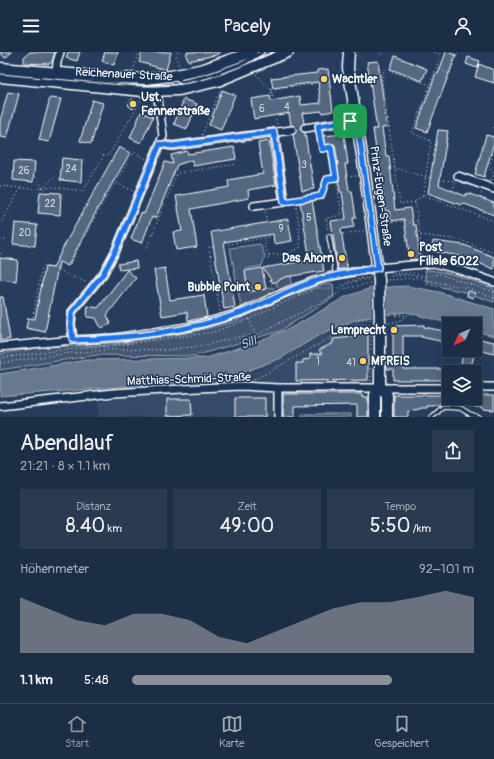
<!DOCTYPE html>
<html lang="de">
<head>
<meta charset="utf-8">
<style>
	body { margin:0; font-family:Pangolin,sans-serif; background:#293a51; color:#f1f3f6; height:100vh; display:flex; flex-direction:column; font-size:15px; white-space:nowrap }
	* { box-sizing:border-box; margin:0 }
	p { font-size:13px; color:#a0a8b3 }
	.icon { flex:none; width:22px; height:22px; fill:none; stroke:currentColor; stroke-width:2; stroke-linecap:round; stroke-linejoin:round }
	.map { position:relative; height:365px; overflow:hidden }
	.drawer { display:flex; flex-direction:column; background:#1c2e46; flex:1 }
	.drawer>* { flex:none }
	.needle { width:26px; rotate:225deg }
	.fabs { position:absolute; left:442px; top:265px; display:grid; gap:8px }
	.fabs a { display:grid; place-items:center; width:40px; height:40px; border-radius:0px; background:#1c2e46; box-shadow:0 2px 10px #0003,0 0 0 1px #3a4a5f; font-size:20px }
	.pin { position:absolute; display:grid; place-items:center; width:34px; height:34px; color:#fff; margin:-17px; border-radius:8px; box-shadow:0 2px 6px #0006 }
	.round { display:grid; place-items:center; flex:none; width:42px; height:42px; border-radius:0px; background:#293a51 }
	.summary { display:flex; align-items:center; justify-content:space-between; height:68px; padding:0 20px }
	h1 { font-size:22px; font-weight:600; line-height:30px }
	.stats { display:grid; grid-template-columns:repeat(3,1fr); gap:6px; height:68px; padding:4px 20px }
	.stats div { display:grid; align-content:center; border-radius:0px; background:#293a51; text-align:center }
	.stats b { font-size:20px; font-weight:600 }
	.stats small { font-size:11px; font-weight:400 }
	.stats p { font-size:11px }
	.chart { height:112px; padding:8px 20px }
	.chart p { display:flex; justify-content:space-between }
	.chart svg { width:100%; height:72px; margin-top:4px; fill:#8c9099; opacity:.7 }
	ul { padding:0 20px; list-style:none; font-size:13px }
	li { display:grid; grid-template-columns:64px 48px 1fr; align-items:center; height:30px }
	li i { height:10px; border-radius:5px; background:#8c9099 }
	header { display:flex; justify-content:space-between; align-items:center; height:52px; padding:0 20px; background:#1c2e46; font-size:18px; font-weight:600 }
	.tab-bar { display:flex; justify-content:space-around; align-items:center; height:56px; border-top:1px solid #3a4a5f; background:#1c2e46; font-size:11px; color:#a0a8b3 }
	.tab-bar a { display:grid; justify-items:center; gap:2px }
	.tab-bar .selected { color:#8c9099 }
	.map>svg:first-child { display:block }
	.built { fill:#344a68 }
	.green { fill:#425672; stroke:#a0aab8 }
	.water { fill:#67788e; stroke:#a4aebb }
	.pier { fill:#263d5e }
	.building { fill:#556781; stroke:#fff }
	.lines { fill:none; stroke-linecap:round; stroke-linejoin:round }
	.street-tunnel { stroke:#475a76; stroke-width:7; stroke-dasharray:7 3.5; stroke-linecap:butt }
	.lane-casing { stroke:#fff; stroke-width:6 }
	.street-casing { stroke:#fff; stroke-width:10 }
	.secondary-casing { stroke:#fff; stroke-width:13 }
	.path { stroke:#fff; stroke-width:1; stroke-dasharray:1 3; stroke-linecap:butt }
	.lane { stroke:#1d3557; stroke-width:3.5 }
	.street { stroke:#1d3557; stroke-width:7 }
	.secondary { stroke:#1d3557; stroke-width:10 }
	.tram { stroke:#fff; stroke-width:1 }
	.secondary-bridge-casing { stroke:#fff; stroke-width:13; stroke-linecap:butt }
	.secondary-bridge { stroke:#1d3557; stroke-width:10 }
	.route-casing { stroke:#fff; stroke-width:8 }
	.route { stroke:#1a73e8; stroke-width:5 }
	.poi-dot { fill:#ffd166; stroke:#1d3557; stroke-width:1.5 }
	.labels { text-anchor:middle; stroke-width:3; stroke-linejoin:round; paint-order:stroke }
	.number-label { font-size:10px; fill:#d4d9e0 }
	.street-label { font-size:12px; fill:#fff; stroke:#1d3557 }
	.poi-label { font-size:12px; font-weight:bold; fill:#fff; stroke:#1d3557; text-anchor:start }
	.water-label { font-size:13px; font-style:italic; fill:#bbc2cc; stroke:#1d3557 }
</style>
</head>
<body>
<header><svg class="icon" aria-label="menu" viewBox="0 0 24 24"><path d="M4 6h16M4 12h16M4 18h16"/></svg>Pacely<svg class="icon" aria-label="person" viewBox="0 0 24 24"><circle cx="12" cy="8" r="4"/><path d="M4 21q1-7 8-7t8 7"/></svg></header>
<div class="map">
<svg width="494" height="365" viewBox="0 0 494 365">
	<rect width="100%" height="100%" fill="#263d5e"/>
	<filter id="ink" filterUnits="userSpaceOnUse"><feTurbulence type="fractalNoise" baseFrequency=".025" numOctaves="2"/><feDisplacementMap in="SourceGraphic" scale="8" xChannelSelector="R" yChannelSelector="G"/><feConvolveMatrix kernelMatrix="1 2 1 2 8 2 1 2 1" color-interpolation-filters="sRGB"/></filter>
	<g filter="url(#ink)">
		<path class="built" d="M357,267L370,272L371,341H282L274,339L273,365H98V350L255,319L281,306L321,282Z"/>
		<path class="green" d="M260,192L265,204L262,214L245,217L248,240L272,235L276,239L241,255L230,196Z
			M425,218C449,219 471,228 494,237V250L465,240L427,232Z
			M291,224L292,231L280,237L277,234L276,230L285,225Z
			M333,232L334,245L280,279L194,304L97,303L0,318V302L42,295L110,293L188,281L233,270L288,245L322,233Z
			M302,362H351V365H302Z"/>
		<path class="water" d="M407,234L439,240L494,257V284L475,279V272H451L406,260L357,267L321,282L281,306L226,327L0,344V322L87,308L206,306L251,292L291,276L345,245L371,236Z"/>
		<path class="pier" d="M386,233L387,265L372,267V234Z"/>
		<path class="building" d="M0,0H12L5,6Z
			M30,0H55L52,10L49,12L24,11V5Z
			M68,0H80L77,9L66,6Z
			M105,0H118L114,13L102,9Z
			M142,0H171L166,18L139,10Z
			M187,0H219V2L189,9L186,4Z
			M446,0L456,3L427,80L416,76L436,21L438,22Z
			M395,4L427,17L422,29L390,17Z
			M468,5L480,9L477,16L466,12Z
			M378,9L387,75L382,76L386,104H389L395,158L410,156L413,173H416L420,207L410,208L404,167L391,169L389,159H385L379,105H377L373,77H377L367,10Z
			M479,12L494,18V31L475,25Z
			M328,17L333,59L322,61V59L302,61L304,71L301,74L300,77L303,80L305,81L314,137L302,139L293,83L296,80L297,77L294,74L291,73L289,61L254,67L251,47L270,44L271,49L300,44L301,53L321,51L318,30L273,36L271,26L317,21V18Z
			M222,38L235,43L221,78L209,73Z
			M8,40L19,42L7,86L0,85V69Z
			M50,46L61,47L49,90L39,88Z
			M132,47L138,51L133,57L128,53Z
			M184,47L197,52L187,77L174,72Z
			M92,48L103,51L91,92L80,89Z
			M141,60L153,65L141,91L130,86Z
			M438,78L448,79L439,133L465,144L467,141L494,151V163L462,151L461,153L428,141Z
			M344,82L348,112H345L349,139H352L356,166H353L354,175L341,177L347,216L338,218L331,169L346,167L342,140H340L336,113H338L335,93L324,94L322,84Z
			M486,83L494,85V90L484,125L475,122Z
			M269,89L276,133L248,138L249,146L191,157L197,195L176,198L173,180L182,179L176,144L229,135L228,128L263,122L258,91Z
			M119,95L130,101L98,156L68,214L59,210L45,280L26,276L28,266L35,267L45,215L53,216L66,190Z
			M234,95L236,107L193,114L192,108L177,113L156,166L152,165L142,191L131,187L141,161L144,162L165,110L173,112L171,103L187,99L188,102Z
			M62,106L82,108L81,130L60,128Z
			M14,109L35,110L33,130L13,128Z
			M40,140L61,141L60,163L38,161Z
			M312,148L324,219L285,225L273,231L263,216L310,208L300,150Z
			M288,167L292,189L274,192L273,182L224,190L235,255L224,257L211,180Z
			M15,171L37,173L35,194L13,192Z
			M433,189L464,193L494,205V217L460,204L432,199Z
			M0,206L18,208L16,229L0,227Z
			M136,209L137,216L119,218L118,212Z
			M165,216L170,248L204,243L207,265L188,269L187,260L162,264L154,218Z
			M262,216L266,237L248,240L245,219Z
			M127,218L136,226L107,263L111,272L101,276L96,266L87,265L88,254L98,256Z
			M468,239L475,241L473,246L467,244Z
			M0,245H3L10,287L0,289Z
			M424,273V275L449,280V291L421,285L422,284H403V317H449V328H393V317H387V312H393V274Z
			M363,278H368V328L296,329V311H303V308L310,307V302H322L319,298L333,291V287L353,285Z
			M475,286L494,290V302L475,297Z
			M464,298H475L470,320H459Z
			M283,342H362V345H368V365H357V353L295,354V365H283Z
			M394,343H446V351H440V353H434V354H427V356H420V357L408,359V365H394Z
			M475,343H494V358L482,357V355H475V354H469V352H462V346H475Z
			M235,346H265V365H235Z
			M167,347H191L192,363L167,364Z"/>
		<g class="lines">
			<path class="street-tunnel" d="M292,78L305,76"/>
			<g class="lane-casing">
				<path id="lane" d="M174,26L182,30L208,24L244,11L262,0
					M329,184L336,223
					M432,365L443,355L460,356L470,362L478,365"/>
			</g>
			<g class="street-casing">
				<path id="street" d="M56,21L57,10L60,0
					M305,76L357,68
					M160,92L172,94L292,78
					M458,124L494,137
					M254,154L284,150L274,80
					M73,288L71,273L72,260L103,222L116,198L163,84L157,39
					M0,295L73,288L115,286L194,274L243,260L274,245L314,229L336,223L378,216L434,211L460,218L494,230
					M475,335H494
					M278,336V365
					M0,354L114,341L199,336L241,334L278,336H449"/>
			</g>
			<g class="secondary-casing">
				<path id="secondary" d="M349,0L348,16L365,122L379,228
					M0,16L118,26L146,27L171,24L204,17L252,0
					M0,25L144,39L179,38L218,29L288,0
					M380,336L387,343V365
					M375,365V343L380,336V273"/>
			</g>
			<path class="path" d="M178,0L176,5L179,14
				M380,3L383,0
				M436,16L450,22L458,0
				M133,19L139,0
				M256,22L271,38L274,49
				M271,38L315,32
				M275,63L277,72
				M494,75V79
				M319,81L322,97L331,95L342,163L326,166L328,179
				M202,83L220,38
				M390,117L395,116L430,126
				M36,125L43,136L56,123
				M347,125L356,124
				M440,128L454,129
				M491,128L494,122L489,116L494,98
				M117,131L133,139
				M0,134L34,137L52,135L83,139L104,103H109L141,48
				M453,139L455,130
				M423,143L431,89L412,81L441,3L434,0
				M480,146L482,141
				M291,149L321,144L327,127L338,126
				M415,150L400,152L382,29L384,17L430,33
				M101,154L134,100L147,107
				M265,160L267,171
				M0,172L21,136
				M381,172L402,169L405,171L418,169
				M335,183L364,179
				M421,183L460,188L494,201
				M0,188H8
				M224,193L269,185
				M213,195H209L220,259
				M146,198L177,121L237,112
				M0,201L2,204
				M269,203L284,202L300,196L299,172L295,148
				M423,204L415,150L423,143L494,169
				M70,212L99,158
				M268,215L269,203L264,194L269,185V183
				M393,222L413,221L424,224
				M391,224L407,223L417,224
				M420,227L468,236L494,246
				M270,228L271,232L276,236
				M388,228L415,226L425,224L439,222L494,240
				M344,234L354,230L368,227
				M339,236C347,228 360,227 371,225
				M33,265L41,219L44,214L58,217L68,223L87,231
				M249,267L256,283
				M371,268L370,267H357L355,274L371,273
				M389,271L399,269L408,263H393
				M0,306L61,298L111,294L213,280L249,267L291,247L319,236L345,237L370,231
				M390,306H391
				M0,311L62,302L118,297L166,298L201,294L243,284L256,283L341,240L342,239
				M470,320L475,300
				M254,328L341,280
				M371,329V280
				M451,346V351"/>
			<use href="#lane" class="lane"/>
			<use href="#street" class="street"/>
			<use href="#secondary" class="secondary"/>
			<path class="tram" d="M0,22C29,25 59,27 88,30C122,33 155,37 189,31C219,25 247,12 275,0"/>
			<g class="secondary-bridge-casing">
				<path id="secondary-bridge" d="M379,228L380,273"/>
			</g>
			<use href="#secondary-bridge" class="secondary-bridge"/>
		</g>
	</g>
	<g class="lines" filter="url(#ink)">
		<g class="route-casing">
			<path id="route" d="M357,68L378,216C357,220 336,222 316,229C290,237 268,251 243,260C189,280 130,286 73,288L71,272L72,260L103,222L116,198L160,92L172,94L274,80L284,150L321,144L327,127L336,126L331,95L322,97L318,74Z"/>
		</g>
		<use href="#route" class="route"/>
	</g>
	<g class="poi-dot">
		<circle cx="324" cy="27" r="4"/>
		<circle cx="133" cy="52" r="4"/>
		<circle cx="411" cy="202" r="4"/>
		<circle cx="342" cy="206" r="4"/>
		<circle cx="258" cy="235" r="4"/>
		<circle cx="394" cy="278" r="4"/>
		<circle cx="363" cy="309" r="4"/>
	</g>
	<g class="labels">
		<g class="number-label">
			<text x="287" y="58">4</text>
			<text x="262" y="60">6</text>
			<text x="304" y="116">3</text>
			<text x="71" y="120">24</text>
			<text x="24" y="122">26</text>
			<text x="50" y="155">22</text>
			<text x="309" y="169">5</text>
			<text x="281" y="180">9</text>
			<text x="25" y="184">20</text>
			<text x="318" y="313">1</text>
			<text x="351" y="314">41</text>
		</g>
		<g class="street-label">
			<text transform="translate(124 22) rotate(3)" y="4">Reichenauer Straße</text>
			<text transform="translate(381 144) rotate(82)" y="4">Prinz-Eugen-Straße</text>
			<text transform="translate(189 327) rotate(-2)" y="4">Matthias-Schmid-Straße</text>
		</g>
		<g class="poi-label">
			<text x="332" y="31">Wachtler</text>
			<text x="141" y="49">Ust.<tspan x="141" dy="14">Fennerstraße</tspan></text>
			<text x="419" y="199">Post<tspan x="419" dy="14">Filiale 6022</tspan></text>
			<text x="334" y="210" text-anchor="end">Das Ahorn</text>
			<text x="250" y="239" text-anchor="end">Bubble Point</text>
			<text x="386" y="282" text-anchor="end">Lamprecht</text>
			<text x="371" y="313">MPREIS</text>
		</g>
		<g class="water-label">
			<text transform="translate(248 290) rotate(-21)" y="5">Sill</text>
		</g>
	</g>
</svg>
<div class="fabs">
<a><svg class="needle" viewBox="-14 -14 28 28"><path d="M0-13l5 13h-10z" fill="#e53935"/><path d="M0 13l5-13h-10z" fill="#a0a8b3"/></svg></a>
<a><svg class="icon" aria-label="layers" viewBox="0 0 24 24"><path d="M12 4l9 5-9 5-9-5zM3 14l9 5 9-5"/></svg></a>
</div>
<div class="pin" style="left:350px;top:69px;background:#1e9e55"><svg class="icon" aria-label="arrive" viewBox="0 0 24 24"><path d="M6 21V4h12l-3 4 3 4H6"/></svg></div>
</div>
<section class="drawer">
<div class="summary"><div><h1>Abendlauf</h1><p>21:21 · 8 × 1.1 km</p></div><a class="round"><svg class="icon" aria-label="share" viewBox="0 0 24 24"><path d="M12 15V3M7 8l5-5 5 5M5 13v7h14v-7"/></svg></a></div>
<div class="stats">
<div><p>Distanz</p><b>8.40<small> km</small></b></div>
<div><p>Zeit</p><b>49:00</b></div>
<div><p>Tempo</p><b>5:50<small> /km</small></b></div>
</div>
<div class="chart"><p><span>Höhenmeter</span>92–101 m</p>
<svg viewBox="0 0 160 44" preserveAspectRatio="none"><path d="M0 44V10L10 17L20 24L30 27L40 20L50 20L60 24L70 34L80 38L90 31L100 24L110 17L120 13L130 13L140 10L150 6L160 10V44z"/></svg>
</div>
<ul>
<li><b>1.1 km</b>5:48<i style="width:76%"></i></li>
</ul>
</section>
<nav class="tab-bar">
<a class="selected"><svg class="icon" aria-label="home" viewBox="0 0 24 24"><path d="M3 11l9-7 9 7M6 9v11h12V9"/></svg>Start</a>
<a><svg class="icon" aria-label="map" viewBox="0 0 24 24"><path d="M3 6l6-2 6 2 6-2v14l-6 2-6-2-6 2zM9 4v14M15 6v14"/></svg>Karte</a>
<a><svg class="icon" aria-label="saved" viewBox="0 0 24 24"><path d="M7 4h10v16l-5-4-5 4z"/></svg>Gespeichert</a>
</nav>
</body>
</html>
